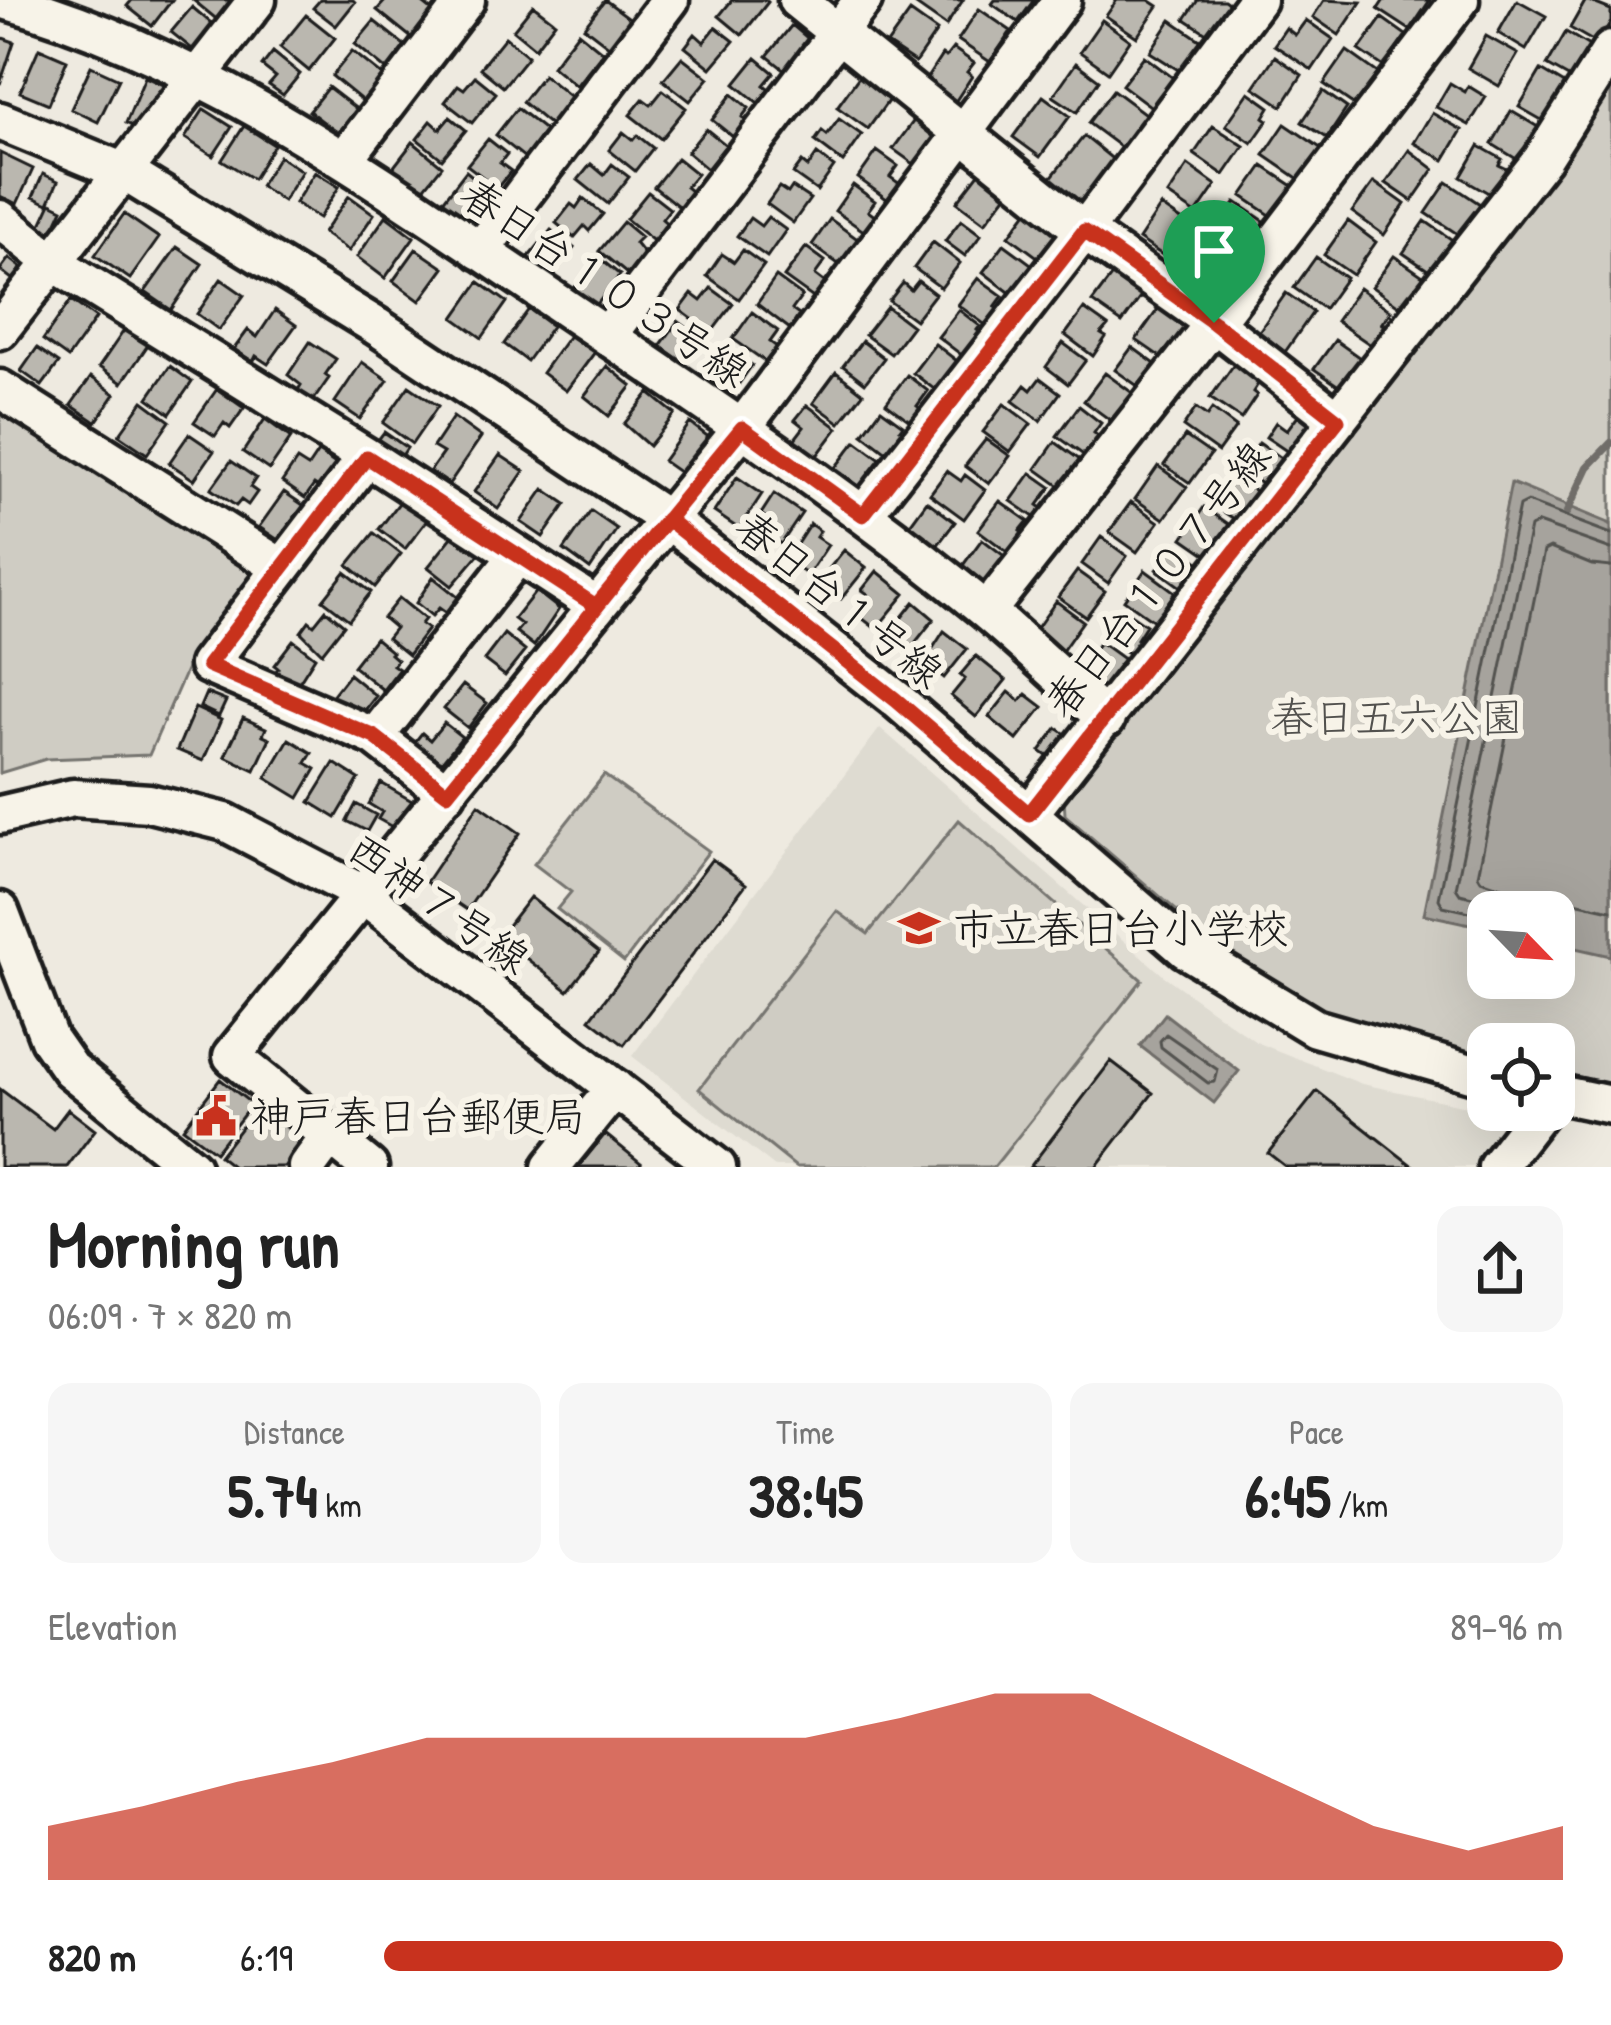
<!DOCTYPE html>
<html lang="en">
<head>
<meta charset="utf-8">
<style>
	body { margin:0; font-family:"Patrick Hand","Klee One",sans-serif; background:#f6f6f6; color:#222; height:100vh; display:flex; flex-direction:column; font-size:45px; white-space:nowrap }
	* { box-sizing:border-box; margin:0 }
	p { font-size:39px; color:#767676 }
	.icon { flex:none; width:66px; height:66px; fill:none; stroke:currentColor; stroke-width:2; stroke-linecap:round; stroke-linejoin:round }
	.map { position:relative; height:1167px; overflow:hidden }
	.details { display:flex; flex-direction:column; background:#fff; flex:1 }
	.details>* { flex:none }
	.needle { width:78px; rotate:115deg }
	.buttons { position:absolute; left:1467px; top:891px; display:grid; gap:24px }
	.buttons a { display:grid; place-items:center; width:108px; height:108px; border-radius:24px; background:#fff; box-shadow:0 12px 48px #0002; font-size:60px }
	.pin { position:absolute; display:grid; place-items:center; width:102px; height:102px; color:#fff; margin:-123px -51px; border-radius:50% 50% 50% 0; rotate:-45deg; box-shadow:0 0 12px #0007 }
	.pin .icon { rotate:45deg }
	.round { display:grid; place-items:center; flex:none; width:126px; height:126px; border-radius:24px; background:#f6f6f6 }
	.head { display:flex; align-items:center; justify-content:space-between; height:204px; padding:0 48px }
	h1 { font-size:66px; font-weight:800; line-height:90px }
	.metrics { display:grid; grid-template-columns:repeat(3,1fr); gap:18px; height:204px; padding:12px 48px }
	.metrics div { display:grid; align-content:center; border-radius:24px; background:#f6f6f6; text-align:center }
	.metrics b { font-size:60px; font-weight:800 }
	.metrics small { font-size:33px; font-weight:400 }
	.metrics p { font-size:33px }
	.chart { height:336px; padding:24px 48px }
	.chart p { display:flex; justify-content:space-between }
	.chart svg { width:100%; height:216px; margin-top:12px; fill:#c8321e; opacity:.7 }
	ul { padding:0 48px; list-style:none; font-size:39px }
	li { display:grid; grid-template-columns:192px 144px 1fr; align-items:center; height:90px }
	li i { height:30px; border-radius:15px; background:#c8321e }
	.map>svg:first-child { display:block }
	.built { fill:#dedbd1 }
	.green { fill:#cfccc3; stroke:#767470; stroke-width:3; fill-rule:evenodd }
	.water { fill:#a6a39d; stroke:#6f6d69; stroke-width:3 }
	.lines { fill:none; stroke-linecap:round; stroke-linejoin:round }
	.shore { stroke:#535250; stroke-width:3 }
	.stream { stroke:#6f6d69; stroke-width:8 }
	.building { fill:#bab7af; stroke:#1c1c1c; stroke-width:3 }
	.minor-casing { stroke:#1c1c1c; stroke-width:45 }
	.minor { stroke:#f7f3e8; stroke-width:36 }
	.route-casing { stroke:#fff; stroke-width:24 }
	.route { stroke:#c8321e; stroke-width:15 }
	.labels { text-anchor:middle; stroke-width:12; stroke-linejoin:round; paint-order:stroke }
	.street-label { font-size:42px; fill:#1c1c1c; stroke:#f7f3e8 }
	.park-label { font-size:42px; fill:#52514e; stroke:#f7f3e8 }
	.poi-label { font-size:42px; fill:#1c1c1c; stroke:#f7f3e8; text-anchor:start }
</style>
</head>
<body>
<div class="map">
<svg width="1611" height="1167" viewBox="0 0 1611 1167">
	<rect width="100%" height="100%" fill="#eeeae0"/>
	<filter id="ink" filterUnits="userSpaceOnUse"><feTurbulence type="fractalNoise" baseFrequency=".00833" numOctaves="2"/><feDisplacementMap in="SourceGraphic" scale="24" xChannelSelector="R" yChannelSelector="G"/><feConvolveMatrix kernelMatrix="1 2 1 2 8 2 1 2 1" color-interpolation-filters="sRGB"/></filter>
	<g filter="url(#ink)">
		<path class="built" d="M880,728L1164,976L1256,1042L1362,1084L1504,1114L1503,1133L1475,1167H775L632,1056Z"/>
		<path class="green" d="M1611,75V1084L1554,1071V1044H1488V1056L1346,1024L1240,965L1065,815L1064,796ZM1488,912H1554V978H1488Z
			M0,397L252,562L255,575L189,664L149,755L46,759L0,773Z
			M604,775L709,851L624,962L557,909L571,892L534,864Z
			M959,820L1142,980L994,1167H796L699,1089L837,911L868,934Z"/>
		<path class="water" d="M1511,483L1611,524V956L1554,943V912H1488V928L1424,914Z
			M1165,1014L1239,1071L1214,1103L1140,1046Z"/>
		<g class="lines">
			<path class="shore" d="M1611,567L1592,565L1550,548L1544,551L1478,875L1481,880L1510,890L1528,906L1561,899L1611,910
				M1508,912L1496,903L1460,894L1456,888L1530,527L1538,523L1611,549
				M1488,916L1443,906L1439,899L1519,506L1527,502L1611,534
				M1166,1034L1218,1070L1215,1082L1208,1083L1161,1047L1160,1041Z"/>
			<path class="stream" d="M1567,512L1588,467L1611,443"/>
		</g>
		<path class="building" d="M132,0H172L152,26L127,6Z
			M193,0H232L235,2L220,22Z
			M320,0H353L355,2L336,26L313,8Z
			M386,0H419L434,12L413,39L377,10Z
			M605,0L632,20L610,47L584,27Z
			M732,0H766L768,2L742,35L719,16Z
			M920,0H963L946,26L916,5Z
			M995,0H1034L1018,22L992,4Z
			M1117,0H1149L1158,6L1137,37L1106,16Z
			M1198,0H1224L1238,10L1226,28L1216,21L1208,34L1185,19Z
			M1324,0L1361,2L1339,35L1313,17Z
			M1384,0H1430L1410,30L1378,9Z
			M1517,0L1546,16L1526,50L1498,33Z
			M1586,0L1611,10V22L1598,44L1570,28Z
			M533,5L555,22L535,48L513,30Z
			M192,7L217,28L197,53L171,32Z
			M979,9L1011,31L990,62L958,40Z
			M910,12L937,31L915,63L887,44Z
			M306,15L335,38L309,71L280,47Z
			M1382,18L1406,35L1384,67L1359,50Z
			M1102,20L1130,40L1108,72L1080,52Z
			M1171,20L1203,42L1183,73L1150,52Z
			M1306,20L1333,39L1312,70L1274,45L1286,28L1295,35Z
			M374,21L408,48L389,72L355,44Z
			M792,25L811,41L787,72L767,56Z
			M716,27L734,41L711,68L685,47L695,34L704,42Z
			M578,32L603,52L576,86L552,66Z
			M1566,32L1591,47L1572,79L1547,65Z
			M1486,36L1518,54L1499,86L1468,68Z
			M0,37L14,42L0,84Z
			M505,37L528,56L503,87L480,68Z
			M39,48L67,60L49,104L20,92Z
			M953,48L974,63L967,72L972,76L955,102L925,81L942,55L946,57Z
			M352,51L386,78L365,103L332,76Z
			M1347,51L1378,73L1369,86L1377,92L1363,111L1324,84Z
			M273,52L300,74L283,95L269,85L276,77L262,66Z
			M1144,56L1176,80L1154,109L1122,85Z
			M1275,56L1302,75L1282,106L1254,87Z
			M682,57L709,78L690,101L663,80Z
			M756,58L774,73L764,85L776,94L764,108L735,84Z
			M1076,63L1099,80L1077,112L1053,96Z
			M91,66L119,79L98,122L71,109Z
			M1541,70L1568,86L1547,123L1519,107Z
			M543,75L572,98L550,125L522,102Z
			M860,75L891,97L868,129L837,107Z
			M475,76L496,93L472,123L445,102L458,85L464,89Z
			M145,77L167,87L148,134L126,123Z
			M1450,83L1465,92L1468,86L1486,97L1469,125L1436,107Z
			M328,87L358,110L339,134L309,111Z
			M663,90L686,108L661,139L630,115L643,99L651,105Z
			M1113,90L1148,116L1123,149L1088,123Z
			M1323,91L1347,108L1327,138L1302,122Z
			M1249,92L1270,107L1264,117L1268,120L1252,143L1226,125Z
			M732,94L749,108L742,117L751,125L738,141L712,120Z
			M1043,96L1070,116L1040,157L1013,137Z
			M517,108L546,131L525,158L496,135Z
			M204,109L232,127L213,156L185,138Z
			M1511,111L1538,127L1518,160L1492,144Z
			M1432,113L1462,130L1444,160L1414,143Z
			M450,117L466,130L442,159L417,139L431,121L440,129Z
			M839,119L862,135L843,162L815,141L822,131L827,135Z
			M915,119L940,137L918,167L893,149Z
			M1285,124L1325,151L1309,186L1264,155Z
			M244,126L274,145L253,179L222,160Z
			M1213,126L1244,146L1224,175L1194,154Z
			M706,129L726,145L707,169L687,152Z
			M623,132L633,140L637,135L653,148L635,171L609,150Z
			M1084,136L1120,165L1087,208L1050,179Z
			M488,139L507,154L500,163L511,171L497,188L467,165Z
			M413,142L442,166L418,196L389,173Z
			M1479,146L1502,159L1499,165L1507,169L1492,195L1461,177Z
			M1409,150L1434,169L1412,201L1386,183Z
			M877,151L898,166L890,177L900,184L888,200L858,178Z
			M0,153L33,169L17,204L0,196Z
			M817,154L834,167L817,191L793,174L802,162L808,167Z
			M279,156L302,171L283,201L260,186Z
			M677,158L697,174L686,187L696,195L683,210L654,187Z
			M591,164L604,175L612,164L629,177L608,204L578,180Z
			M1188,165L1216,185L1196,214L1168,195Z
			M1263,166L1296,188L1276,219L1242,196Z
			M983,168L1011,189L985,223L957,202Z
			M466,171L492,192L484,203L489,207L480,219L474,215L468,223L442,202Z
			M315,172L339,187L319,218L295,203Z
			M43,174L58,181L48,204L33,197Z
			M1374,182L1405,204L1384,235L1352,212Z
			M1447,182L1480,204L1459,235L1426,213Z
			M853,185L875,201L868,211L876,217L865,232L835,211Z
			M779,187L788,193L792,187L810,199L793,223L767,204Z
			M648,192L670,209L662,219L671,227L657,244L626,219Z
			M349,196L374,214L349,251L323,233Z
			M583,198L603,214L589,231L584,226L574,238L556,223L571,204L576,208Z
			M1236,202L1270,225L1251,254L1223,235L1233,220L1227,215Z
			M51,203L63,209L51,235L39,229Z
			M1161,206L1190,226L1168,259L1139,239Z
			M1029,209L1067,236L1047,264L1009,236Z
			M124,214L159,238L130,279L95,255Z
			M386,216L414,237L385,278L357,257Z
			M768,217L786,230L767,257L737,236L750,218L761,226Z
			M830,219L859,240L841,266L812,245Z
			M961,220L981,235L965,256L945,241Z
			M1348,221L1376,242L1353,275L1324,255Z
			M1425,221L1454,241L1444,255L1438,277L1403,253Z
			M623,222L641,237L635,243L647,258L632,278L599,251Z
			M551,230L574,248L550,278L526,260Z
			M1207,234L1228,249L1225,254L1235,260L1208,299L1177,278Z
			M933,242L960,263L941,288L914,268Z
			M1004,244L1038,269L1017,298L983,272Z
			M177,247L202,264L171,310L145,292Z
			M806,247L825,261L815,275L827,284L816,300L784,277Z
			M416,249L444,268L420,301L393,281Z
			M743,250L764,265L739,299L707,276L722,254L734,262Z
			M1394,256L1426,278L1413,296L1409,293L1399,306L1372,287Z
			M598,257L620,275L595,307L573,290Z
			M1316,257L1346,278L1324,309L1294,288Z
			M9,258L30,274L21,286L0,270Z
			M1116,270L1145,291L1122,323L1092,302Z
			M776,277L802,296L792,310L799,315L790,329L757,304Z
			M978,278L1003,296L995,307L1003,313L991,329L958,305Z
			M221,279L244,295L219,330L197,314Z
			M918,281L935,294L915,320L889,301L903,283L911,290Z
			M479,282L507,302L482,338L454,318Z
			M711,288L733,304L711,333L680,310L692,294L701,301Z
			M1359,288L1391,311L1382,324L1395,333L1381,352L1336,321Z
			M1286,293L1313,312L1285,352L1258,333Z
			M71,300L96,318L68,358L43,340Z
			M1161,305L1187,324L1162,358L1136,340Z
			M887,307L912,326L891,354L865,335Z
			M529,309L552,326L527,361L504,344Z
			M1084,309L1108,326L1101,334L1106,337L1093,356L1065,335Z
			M275,310L296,325L268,364L256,356L253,362L234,349L248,330L257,337Z
			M959,310L980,326L977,330L986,337L968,360L938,337Z
			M752,312L778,331L770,342L777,347L766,362L733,339Z
			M678,321L702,339L684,363L660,346Z
			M127,326L150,342L122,383L99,367Z
			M570,334L595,352L566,391L542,373Z
			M1335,340L1363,360L1343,389L1314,369Z
			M862,341L884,358L865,383L843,366Z
			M310,342L336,359L325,375L329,378L311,404L296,393L301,385L288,375Z
			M1063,343L1086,360L1068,384L1046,367Z
			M935,344L961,364L939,393L913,373Z
			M1132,347L1162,369L1146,392L1115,370Z
			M37,348L59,363L42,386L21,371Z
			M730,349L752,365L731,395L708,378Z
			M362,362L388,380L360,419L335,402Z
			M1235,363L1260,381L1253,392L1257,395L1241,419L1210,398Z
			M170,366L192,382L170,414L148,398Z
			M607,366L632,386L609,416L584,396Z
			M836,372L863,393L840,423L813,403Z
			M1105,373L1134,394L1114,423L1084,401Z
			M907,375L928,391L917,406L925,412L915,425L886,403Z
			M91,377L115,394L96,422L71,405Z
			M1040,378L1060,393L1040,421L1013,401L1025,385L1031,390Z
			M409,386L438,406L412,444L383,423Z
			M217,389L244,408L230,428L224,423L215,436L194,422Z
			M649,393L675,414L649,446L624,424Z
			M143,401L170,421L147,454L119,435Z
			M1004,404L1031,424L1010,452L983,432Z
			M807,405L838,428L816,457L794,440L804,427L795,420Z
			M1079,406L1101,423L1094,433L1103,440L1089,459L1057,436Z
			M1196,408L1207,416L1212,409L1236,427L1218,452L1183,427Z
			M881,409L903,425L900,429L909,436L893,457L863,434Z
			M1298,415L1317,429L1297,458L1266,437L1276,422L1287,430Z
			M453,417L481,437L449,484L430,471L443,453L433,447Z
			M265,419L291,438L269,470L243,452Z
			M690,423L710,438L683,475L663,461Z
			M384,432L407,448L399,460L375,444Z
			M189,434L214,451L194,480L169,463Z
			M1185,436L1211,454L1190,483L1164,465Z
			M986,439L1010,456L989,484L965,466Z
			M856,441L882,460L860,489L834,469Z
			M1055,442L1087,465L1068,492L1036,469Z
			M1259,443L1292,466L1276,488L1266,482L1264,486L1241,470Z
			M318,452L337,465L320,489L314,485L305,498L282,482L297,460L308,467Z
			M500,455L524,471L498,509L474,492Z
			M231,461L256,478L250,487L257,492L248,505L241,500L236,506L211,489Z
			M1158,466L1187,487L1164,519L1135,499Z
			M947,471L961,481L965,475L985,490L964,519L930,494Z
			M1031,473L1051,487L1038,505L1048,513L1041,522L1011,501Z
			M1231,474L1258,493L1244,526L1211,503Z
			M737,477L762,494L739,529L714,512Z
			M544,489L566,504L543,537L521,522Z
			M284,492L309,509L284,544L259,527Z
			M774,494L802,513L781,544L758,529L766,518L761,514Z
			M402,499L428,519L405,549L379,529Z
			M927,501L955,522L934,550L906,530Z
			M1000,501L1028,521L1020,531L1028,537L1014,557L978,530Z
			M1131,502L1159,522L1137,552L1109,532Z
			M1204,507L1230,525L1220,538L1228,543L1216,561L1183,538Z
			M591,511L617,529L590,569L564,550Z
			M810,524L820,531L816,537L828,545L808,575L796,567L793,572L774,561L785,545L793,550Z
			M456,532L481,552L452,586L428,567Z
			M374,533L401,554L375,587L348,565Z
			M1101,537L1127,556L1108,583L1082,564Z
			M982,539L1011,561L987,593L958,572Z
			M1175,544L1200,563L1196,568L1205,574L1195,589L1186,583L1182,588L1157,570Z
			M844,550L866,568L841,599L819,581Z
			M1145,570L1175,592L1163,610L1169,615L1161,626L1124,600Z
			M877,571L905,594L876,629L854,612L868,594L862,590Z
			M1077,571L1105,591L1086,617L1058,597Z
			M345,572L371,592L349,620L323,600Z
			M433,577L459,598L446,613L439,608L432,616L416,603Z
			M536,591L559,609L534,646L516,632L522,625L514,619Z
			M399,598L425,619L421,624L428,629L408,655L387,638L395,628L383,618Z
			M1056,601L1083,621L1060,654L1032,635Z
			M914,602L934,619L907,653L887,636Z
			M1123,609L1146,625L1137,639L1143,644L1133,657L1104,636Z
			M326,610L344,625L322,653L301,632L309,621L314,625Z
			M944,631L967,649L944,678L924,662Z
			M504,634L525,651L505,676L484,660Z
			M375,638L392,652L390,654L397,660L393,665L399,669L383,690L353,666Z
			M293,640L315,657L294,690L274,674L278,668L274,665Z
			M1100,642L1125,660L1100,696L1074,678Z
			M976,656L1006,680L976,717L951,696L965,679L960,675Z
			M349,674L376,696L358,719L331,697Z
			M463,685L487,703L468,728L444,709Z
			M1009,692L1020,701L1026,694L1043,707L1017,740L989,717Z
			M206,693L226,701L219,716L200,707Z
			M195,708L221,720L203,761L177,750Z
			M243,718L266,728L263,735L270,738L255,770L225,756Z
			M444,723L462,737L437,768L410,748L422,733L430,740Z
			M1057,728L1077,742L1059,765L1040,751Z
			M289,739L312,753L306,763L316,769L299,798L266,778Z
			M334,763L359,779L336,818L310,802Z
			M381,783L412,801L396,829L378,819L382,812L369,804Z
			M356,804L376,815L367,831L347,821Z
			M479,804L520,833L467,910L426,882Z
			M712,859L746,884L624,1045L590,1019Z
			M530,897L599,952L568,991L499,937Z
			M1111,1061L1153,1093L1096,1167H1030Z
			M220,1079L252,1104L215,1152L183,1128Z
			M0,1089L53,1129L68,1109L95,1130L67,1167H0Z
			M1317,1091L1414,1167H1286L1268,1153Z
			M259,1104L305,1139L284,1167H233L219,1156Z
			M605,1134L641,1163L637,1167H578Z"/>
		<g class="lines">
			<g class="minor-casing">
				<path id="minor" d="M4,0C200,55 368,175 536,288C688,391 843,493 985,610C1027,645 1066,683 1106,719
					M797,0L1084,231L1214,323L1338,420
					M0,121L124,172L376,326L667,519L897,700L1185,949L1315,1028L1488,1078
					M344,160L466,0
					M0,219L53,262L367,457L597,606
					M480,251L670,0
					M0,330L257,0
					M607,336L863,0
					M0,389L282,568
					M367,457L208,665L375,737L447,793
					M863,515L1084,231L1257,0
					M987,611L1214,323L1460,0
					M375,737L518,555
					M1029,814L1542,159L1611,50
					M0,815L73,798L149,803L225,822L361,893L717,1167
					M0,911L49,1039L70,1069L191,1167
					M1554,1093L1611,1105
					M307,1167L330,1136
					M369,1167L232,1056L742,428L1062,0
					M551,1167L615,1088
					M1497,1167L1539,1113"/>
			</g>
			<use href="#minor" class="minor"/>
		</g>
	</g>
	<g class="lines" filter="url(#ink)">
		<g class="route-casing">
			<path id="route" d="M1214,323L1084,231L863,515L742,428L596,606L367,457L208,665L375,737L447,793L667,519L896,700L1029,814L1338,420L1214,323"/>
		</g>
		<use href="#route" class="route"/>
	</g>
	<defs>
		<g id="school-bare" transform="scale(3.24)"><path d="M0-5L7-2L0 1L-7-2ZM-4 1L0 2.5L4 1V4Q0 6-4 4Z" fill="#c8321e" stroke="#f7f3e8" stroke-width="2.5" paint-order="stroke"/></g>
		<g id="civic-bare" transform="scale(3.24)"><path d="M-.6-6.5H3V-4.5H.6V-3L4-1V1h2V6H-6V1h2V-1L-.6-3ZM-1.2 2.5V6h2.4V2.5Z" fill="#c8321e" stroke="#f7f3e8" stroke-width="2.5" paint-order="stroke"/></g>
	</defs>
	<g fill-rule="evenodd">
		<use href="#school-bare" x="919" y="928"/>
		<use href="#civic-bare" x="216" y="1116"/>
	</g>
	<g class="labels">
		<g class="street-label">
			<text transform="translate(605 282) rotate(34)" y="15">春日台１０３号線</text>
			<text transform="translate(1157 579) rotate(-52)" y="15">春日台１０７号線</text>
			<text transform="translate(840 599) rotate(39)" y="15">春日台１号線</text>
			<text transform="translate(439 903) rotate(35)" y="15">西神７号線</text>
		</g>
		<g class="park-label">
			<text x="1397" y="732">春日五六公園</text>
		</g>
		<g class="poi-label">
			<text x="953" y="943">市立春日台小学校</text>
			<text x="250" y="1131">神戸春日台郵便局</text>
		</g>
	</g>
</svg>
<div class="buttons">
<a><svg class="needle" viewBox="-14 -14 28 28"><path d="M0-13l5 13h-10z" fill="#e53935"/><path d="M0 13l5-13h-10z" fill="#767676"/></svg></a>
<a><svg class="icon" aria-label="locate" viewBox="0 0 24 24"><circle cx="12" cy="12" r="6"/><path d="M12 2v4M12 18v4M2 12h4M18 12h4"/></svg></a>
</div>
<div class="pin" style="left:1214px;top:323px;background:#1e9e55"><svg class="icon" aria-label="arrive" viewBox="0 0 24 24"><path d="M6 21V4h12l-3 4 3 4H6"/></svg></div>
</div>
<section class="details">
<div class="head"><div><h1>Morning run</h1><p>06:09 · 7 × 820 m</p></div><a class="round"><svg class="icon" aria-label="share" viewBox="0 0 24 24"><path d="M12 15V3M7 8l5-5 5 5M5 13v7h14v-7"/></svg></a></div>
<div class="metrics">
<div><p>Distance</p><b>5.74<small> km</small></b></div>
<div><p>Time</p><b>38:45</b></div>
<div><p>Pace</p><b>6:45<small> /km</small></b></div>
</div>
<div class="chart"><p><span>Elevation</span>89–96 m</p>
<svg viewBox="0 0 160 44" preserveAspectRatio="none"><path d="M0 44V33L10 29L20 24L30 20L40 15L50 15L60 15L70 15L80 15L90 11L100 6L110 6L120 15L130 24L140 33L150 38L160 33V44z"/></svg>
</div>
<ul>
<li><b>820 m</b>6:19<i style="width:100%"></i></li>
</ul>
</section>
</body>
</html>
